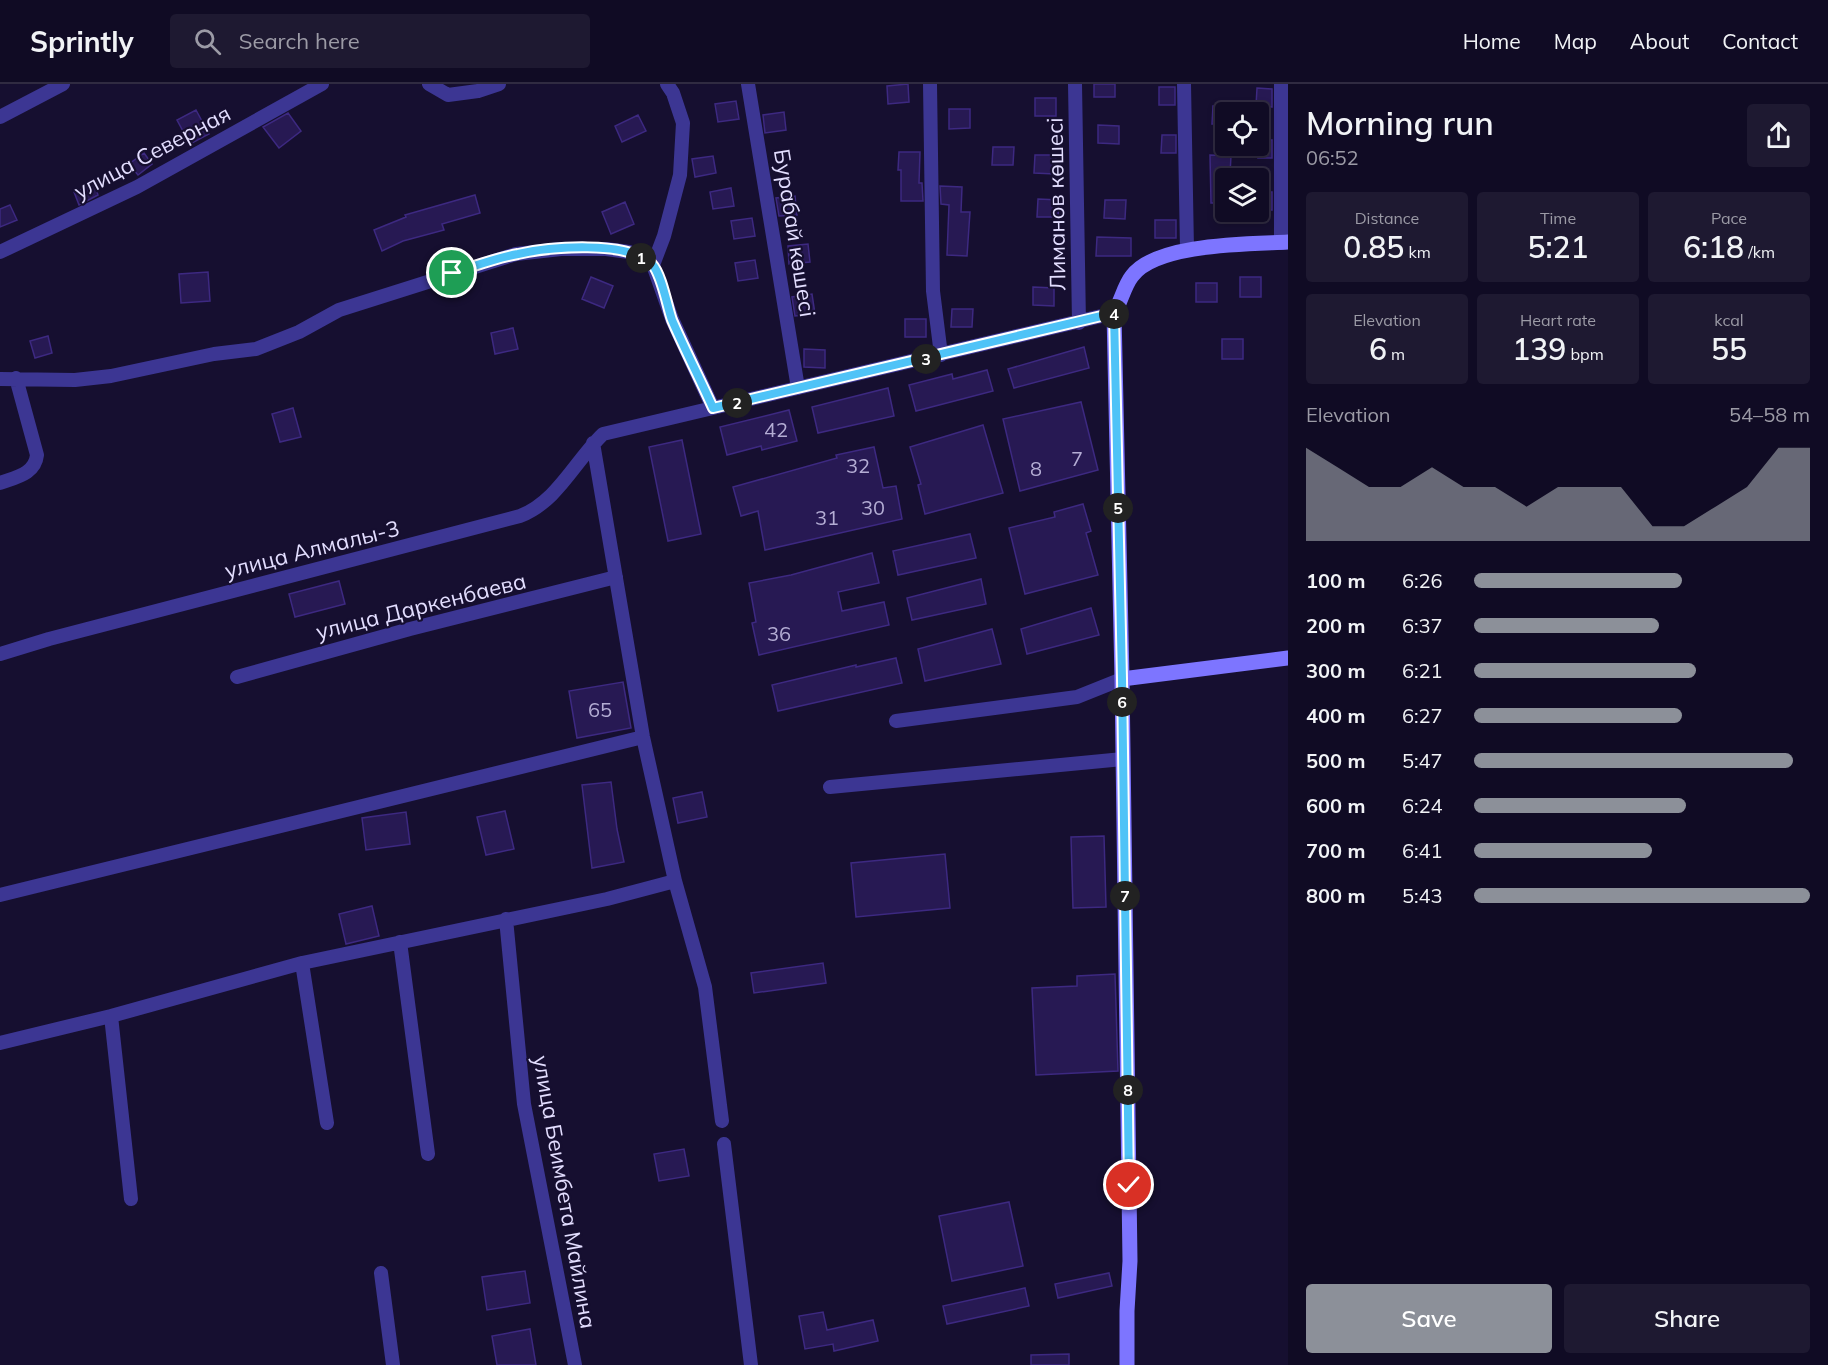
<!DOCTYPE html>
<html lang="en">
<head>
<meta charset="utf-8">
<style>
	body { margin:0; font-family:Mulish,sans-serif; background:#1e1931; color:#f1f3f6; height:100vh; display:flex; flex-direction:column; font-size:22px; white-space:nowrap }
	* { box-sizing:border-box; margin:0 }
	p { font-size:20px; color:#9c9ba6 }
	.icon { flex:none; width:33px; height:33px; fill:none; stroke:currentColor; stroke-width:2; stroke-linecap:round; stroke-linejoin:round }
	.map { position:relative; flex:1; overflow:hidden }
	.panel { display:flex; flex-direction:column; background:#100b24; width:540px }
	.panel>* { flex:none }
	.controls { position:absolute; left:1215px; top:18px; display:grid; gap:12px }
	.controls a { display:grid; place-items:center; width:54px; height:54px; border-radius:6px; background:#100b24; box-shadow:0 3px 9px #0003,0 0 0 2px #302b41; font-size:30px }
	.pin { position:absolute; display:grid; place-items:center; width:51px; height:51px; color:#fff; margin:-26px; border:3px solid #fff; border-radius:50%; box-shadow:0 2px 6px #0007 }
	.km { position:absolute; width:30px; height:30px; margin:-15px; border-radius:50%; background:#222; color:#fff; font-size:16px; line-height:30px; text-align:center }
	.round { display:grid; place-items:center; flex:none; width:63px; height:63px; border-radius:6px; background:#1e1931 }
	.head { display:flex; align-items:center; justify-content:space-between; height:102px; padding:0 18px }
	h1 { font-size:33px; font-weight:600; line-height:45px }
	.figures { display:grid; grid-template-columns:repeat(3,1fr); gap:9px; height:102px; padding:6px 18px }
	.figures div { display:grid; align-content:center; border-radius:6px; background:#1e1931; text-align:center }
	.figures b { font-size:30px; font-weight:600 }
	.figures small { font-size:16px; font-weight:400 }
	.figures p { font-size:16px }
	.chart { height:168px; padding:12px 18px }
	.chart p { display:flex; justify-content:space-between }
	.chart svg { width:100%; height:108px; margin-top:6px; fill:#8c9099; opacity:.7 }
	.cta { display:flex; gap:12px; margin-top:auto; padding:12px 18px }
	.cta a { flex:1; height:69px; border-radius:6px; background:#8c9099; color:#fff; font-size:24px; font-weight:600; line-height:69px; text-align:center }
	.cta a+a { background:#1e1931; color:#f1f3f6 }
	ul { padding:0 18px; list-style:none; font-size:20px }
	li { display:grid; grid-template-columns:96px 72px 1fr; align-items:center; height:45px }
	li i { height:15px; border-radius:8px; background:#8c9099 }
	header { display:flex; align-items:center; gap:36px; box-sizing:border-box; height:84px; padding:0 30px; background:#100b24; border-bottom:2px solid #302b41 }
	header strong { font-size:28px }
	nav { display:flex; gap:33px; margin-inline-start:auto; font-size:21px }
	.search { width:420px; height:54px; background:#1e1931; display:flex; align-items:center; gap:15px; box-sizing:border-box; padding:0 21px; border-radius:6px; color:#9c9ba6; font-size:22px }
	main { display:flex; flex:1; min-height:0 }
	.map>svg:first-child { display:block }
	.building { fill:#271953; stroke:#3d2981; stroke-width:1.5 }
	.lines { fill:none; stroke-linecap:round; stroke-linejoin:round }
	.street { stroke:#3c3693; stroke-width:14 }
	.secondary { stroke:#7d75ff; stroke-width:15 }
	.route-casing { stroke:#fff; stroke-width:12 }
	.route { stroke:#4fc3f7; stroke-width:8 }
	.labels { text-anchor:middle; stroke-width:4.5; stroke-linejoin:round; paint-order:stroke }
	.number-label { font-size:20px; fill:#b4add4 }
	.street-label { font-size:22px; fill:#e3deff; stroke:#160f30 }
</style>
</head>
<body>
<header>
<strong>Sprintly</strong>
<div class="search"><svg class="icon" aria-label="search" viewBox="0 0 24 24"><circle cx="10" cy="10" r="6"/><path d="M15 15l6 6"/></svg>Search here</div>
<nav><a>Home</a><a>Map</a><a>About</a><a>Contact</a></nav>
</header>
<main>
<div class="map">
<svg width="1288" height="1281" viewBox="0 0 1288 1281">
	<rect width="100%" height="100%" fill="#160f30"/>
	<path class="building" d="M908,0L909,18L888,20L887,2Z
		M1094,0H1115V13H1094Z
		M1159,3H1175V21H1159Z
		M1257,4L1272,5V23L1256,22Z
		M1035,14H1056V32H1035Z
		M736,17L739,35L718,38L715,20Z
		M1213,22H1226V40H1212Z
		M949,25H970V44L949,45Z
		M196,26L209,50L190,60L177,36Z
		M784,28L786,46L765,49L763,31Z
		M288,29L301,47L279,64L263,43Z
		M638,31L646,47L622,58L615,42Z
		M1098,41L1119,42V60L1098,59Z
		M1162,51H1176V69H1161Z
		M1259,56H1272V74H1258Z
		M993,63H1014L1013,81H992Z
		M899,68H920L919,99H922L923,117H901V86H898Z
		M144,69L152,80L138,91L129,80Z
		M1035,71H1056L1055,90L1034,89Z
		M1210,71L1231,72L1230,90H1226V119H1211Z
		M713,72L716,89L695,93L692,75Z
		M95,101L98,111L79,121L74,108Z
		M940,102L962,103L961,128H970L967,172L947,171L949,121L941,120Z
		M731,104L734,122L713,125L710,108Z
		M1258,108H1272V126H1258Z
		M475,111L480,129L442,140L444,146L403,157L382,167L374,146L406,133L405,131Z
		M795,112L797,131L779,132L776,114Z
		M1038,115L1059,116L1058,133H1037Z
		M1105,116H1126L1125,135L1104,134Z
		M625,118L634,140L611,150L602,128Z
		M10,121L17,136L0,143V125Z
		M752,134L755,152L734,155L731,137Z
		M1155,136H1176V154H1155Z
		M1097,153L1131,154V172H1096Z
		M808,160L810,178L789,180L788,162Z
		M755,176L758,194L738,197L735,179Z
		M208,188L210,217L181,219L179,190Z
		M591,193L613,202L604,224L582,215Z
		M1240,193H1261V213H1240Z
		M1196,199H1217V218H1196Z
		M1033,203L1054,204V222L1033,221Z
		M812,210L815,230L795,232L792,213Z
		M952,225H973L972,243H951Z
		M905,235H926V253H905Z
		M513,244L518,265L495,270L491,249Z
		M48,252L52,269L35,274L30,257Z
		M1222,255H1243V275H1222Z
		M1084,263L1089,284L1014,304L1008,285Z
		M804,265L825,266V284L804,283Z
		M987,286L993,307L916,327L909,301L952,290L953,295Z
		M888,304L894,332L818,349L812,323Z
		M1081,318L1098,386L1020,407L1003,335Z
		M293,324L301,353L280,358L272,330Z
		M789,326L797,357L762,366L761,362L727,371L720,343Z
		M983,341L1003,409L925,430L918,401L921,400L910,363Z
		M682,356L701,450L668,457L649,363Z
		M874,363L883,404L896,402L902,435L765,466L758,427L741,432L733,403L837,374L836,371Z
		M1083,420L1091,447L1086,449L1098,491L1025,510L1009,444L1055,433L1054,428Z
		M970,450L976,474L898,491L893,467Z
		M872,469L879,499L838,508L842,527L884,518L889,541L759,571L752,539L756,538L749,499L791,491Z
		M981,495L986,520L912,536L907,514Z
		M339,497L345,520L295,533L289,510Z
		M1091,524L1099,551L1027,570L1021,545Z
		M992,545L1001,580L925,597L918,565Z
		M896,574L902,599L778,627L772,601L856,581V583Z
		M623,598L631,644L577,654L569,607Z
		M611,698L617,745L624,778L592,784L582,701Z
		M702,708L707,733L678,739L673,714Z
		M505,727L514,765L486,771L477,733Z
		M406,728L410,760L366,766L362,734Z
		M1104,752L1106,823L1073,824L1071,753Z
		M945,770L950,824L856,833L851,779Z
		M372,822L379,852L346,860L339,830Z
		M823,879L826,899L754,909L751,889Z
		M1115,890L1118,987L1036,991L1032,904L1077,902V892Z
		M684,1065L689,1092L659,1097L654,1070Z
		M1009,1118L1023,1182L952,1197L939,1132Z
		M525,1187L530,1219L487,1226L482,1193Z
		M1109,1189L1112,1202L1058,1214L1055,1200Z
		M1025,1204L1029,1222L947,1240L943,1222Z
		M823,1228L827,1246L873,1236L878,1257L834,1267L833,1260L805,1265L799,1232Z
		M530,1245L536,1281H497L492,1252Z
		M1069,1270V1281H1031V1271Z"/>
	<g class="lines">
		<path class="street" d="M429,0L448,11L478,7L499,0
			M748,0L798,304
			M930,0L933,207L941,271
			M1075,0L1079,239
			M1184,0L1187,165
			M0,33L63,0
			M1281,159V0
			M0,168L137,103L322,0
			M653,181L664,152L680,91L683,39L673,9L667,0
			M0,295L75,296L111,292L214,270L256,265L299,248L339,226L516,170L561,165H606L629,168L653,181L672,235L713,324
			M0,399C16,393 35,390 37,371L16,294
			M0,570L49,555L520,432C557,418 575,377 603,350L1114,229
			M237,593L410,545L616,493
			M896,637L1077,613L1122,595
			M830,703L1123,675
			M675,797L705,903L722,1037
			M0,811L643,653
			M506,835L524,1020L575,1281
			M400,858L428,1070
			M302,879L327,1039
			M111,932L131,1115
			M0,959L111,932L302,879L607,815L675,797L643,653L593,359
			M724,1060L751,1281
			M381,1189L393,1281"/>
		<path class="secondary" d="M1122,595L1288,574
			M1127,1281V1227L1130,1177L1122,595L1114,229C1121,218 1124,202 1132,192C1156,159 1250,160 1288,158"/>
	</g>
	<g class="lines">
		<g class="route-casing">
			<path id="route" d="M452,189C473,183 495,174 518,170C549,163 628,156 652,180C662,191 667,222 672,236C685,266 700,295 713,324L1114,229L1122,595L1129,1101"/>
		</g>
		<use href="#route" class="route"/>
	</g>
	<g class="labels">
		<g class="number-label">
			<text x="776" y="353">42</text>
			<text x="1077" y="382">7</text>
			<text x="858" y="389">32</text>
			<text x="1036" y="392">8</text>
			<text x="873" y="431">30</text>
			<text x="827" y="441">31</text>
			<text x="779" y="557">36</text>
			<text x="600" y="633">65</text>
		</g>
		<g class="street-label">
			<text transform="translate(152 68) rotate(-28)" y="8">улица Северная</text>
			<text transform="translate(1056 120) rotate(-91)" y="8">Лиманов көшесі</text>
			<text transform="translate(795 149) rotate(81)" y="8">Бурабай көшесі</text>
			<text transform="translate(312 465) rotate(-14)" y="8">улица Алмалы-3</text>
			<text transform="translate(421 522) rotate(-14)" y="8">улица Даркенбаева</text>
			<text transform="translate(565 1108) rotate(80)" y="8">улица Беимбета Майлина</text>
		</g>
	</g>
</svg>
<div class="controls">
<a><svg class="icon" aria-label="locate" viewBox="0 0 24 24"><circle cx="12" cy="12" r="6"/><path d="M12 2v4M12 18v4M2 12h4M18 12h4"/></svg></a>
<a><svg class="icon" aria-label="layers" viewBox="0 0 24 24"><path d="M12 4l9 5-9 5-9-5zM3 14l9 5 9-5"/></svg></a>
</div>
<div class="pin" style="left:452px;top:189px;background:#1e9e55"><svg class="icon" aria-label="arrive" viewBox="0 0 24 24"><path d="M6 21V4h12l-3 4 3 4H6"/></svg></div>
<div class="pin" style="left:1129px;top:1101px;background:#d93025"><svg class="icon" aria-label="check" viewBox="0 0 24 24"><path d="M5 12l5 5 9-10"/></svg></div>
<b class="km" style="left:641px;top:174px">1</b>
<b class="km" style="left:737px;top:319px">2</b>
<b class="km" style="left:926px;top:275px">3</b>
<b class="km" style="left:1114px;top:230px">4</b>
<b class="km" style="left:1118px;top:424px">5</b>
<b class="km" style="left:1122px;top:618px">6</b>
<b class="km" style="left:1125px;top:812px">7</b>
<b class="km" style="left:1128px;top:1006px">8</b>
</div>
<section class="panel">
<div class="head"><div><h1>Morning run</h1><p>06:52</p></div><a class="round"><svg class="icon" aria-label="share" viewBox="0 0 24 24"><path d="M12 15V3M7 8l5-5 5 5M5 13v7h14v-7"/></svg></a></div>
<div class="figures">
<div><p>Distance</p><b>0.85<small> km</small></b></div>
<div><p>Time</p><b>5:21</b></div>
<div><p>Pace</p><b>6:18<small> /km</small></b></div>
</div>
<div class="figures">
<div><p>Elevation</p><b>6<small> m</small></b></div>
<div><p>Heart rate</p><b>139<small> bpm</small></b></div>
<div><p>kcal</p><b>55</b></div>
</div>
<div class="chart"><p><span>Elevation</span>54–58 m</p>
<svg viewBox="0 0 160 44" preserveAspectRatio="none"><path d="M0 44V6L10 14L20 22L30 22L40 14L50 22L60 22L70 30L80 22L90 22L100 22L110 38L120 38L130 30L140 22L150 6L160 6V44z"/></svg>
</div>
<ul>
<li><b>100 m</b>6:26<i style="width:62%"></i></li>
<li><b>200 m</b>6:37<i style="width:55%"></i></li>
<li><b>300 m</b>6:21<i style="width:66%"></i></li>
<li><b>400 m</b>6:27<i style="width:62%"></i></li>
<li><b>500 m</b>5:47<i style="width:95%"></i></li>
<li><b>600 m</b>6:24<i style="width:63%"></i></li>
<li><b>700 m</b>6:41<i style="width:53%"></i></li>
<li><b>800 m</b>5:43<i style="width:100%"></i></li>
</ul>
<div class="cta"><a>Save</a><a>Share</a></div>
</section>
</main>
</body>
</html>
